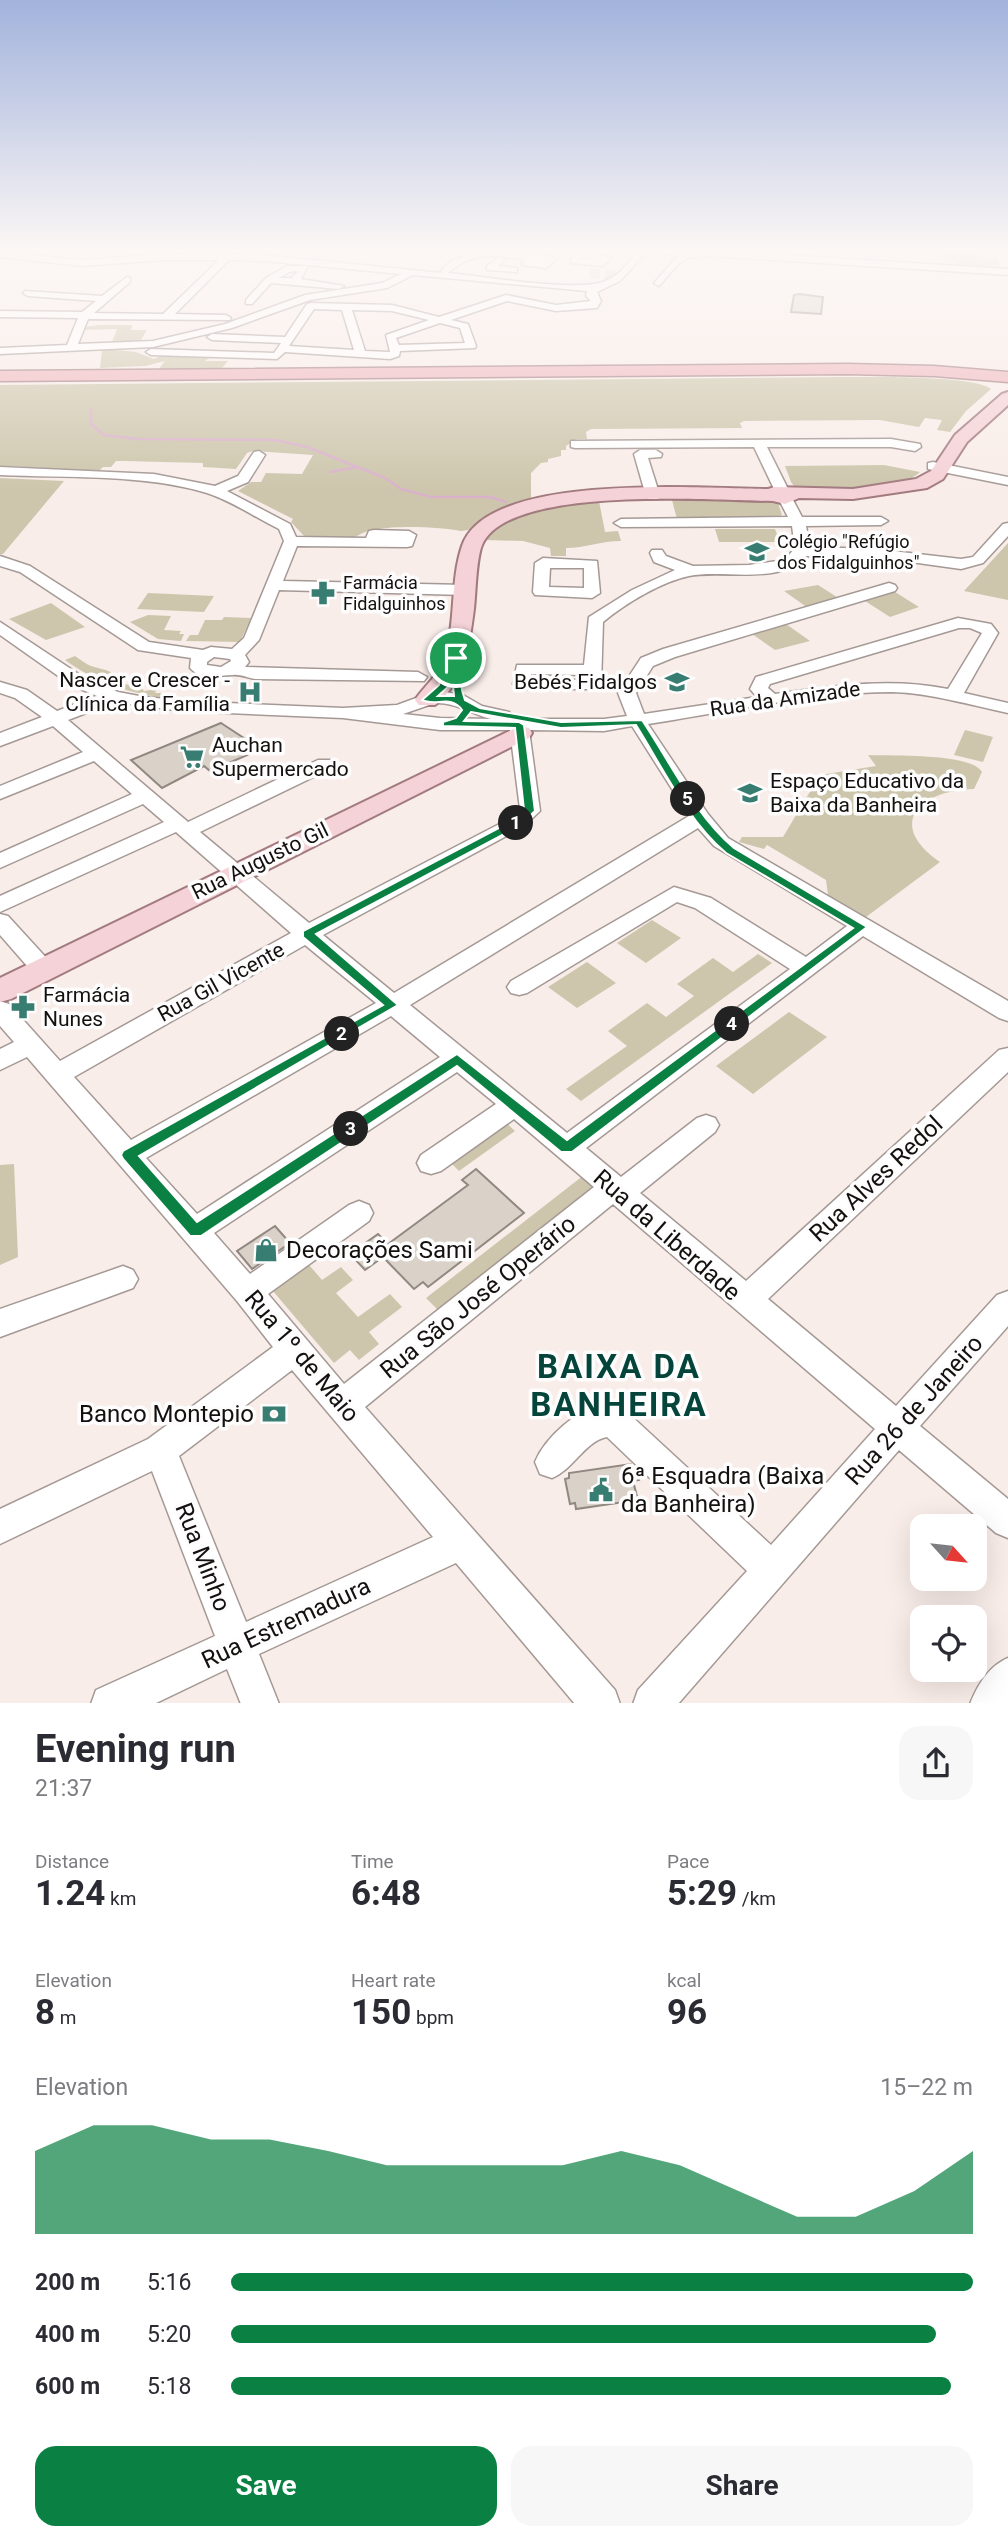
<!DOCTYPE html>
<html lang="en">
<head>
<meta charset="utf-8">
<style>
	body { margin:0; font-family:Roboto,sans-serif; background:#f7f7f7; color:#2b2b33; height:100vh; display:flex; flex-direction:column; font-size:26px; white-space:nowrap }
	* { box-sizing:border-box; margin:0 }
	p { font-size:23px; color:#7c7c81 }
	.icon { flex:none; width:38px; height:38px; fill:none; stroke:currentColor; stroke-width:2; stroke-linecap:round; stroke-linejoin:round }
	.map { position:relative; height:1703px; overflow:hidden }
	.panel { display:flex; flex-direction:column; background:#fff; flex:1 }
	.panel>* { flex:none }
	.needle { width:46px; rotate:117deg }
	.buttons { position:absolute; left:910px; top:1514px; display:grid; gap:14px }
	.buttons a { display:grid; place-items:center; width:77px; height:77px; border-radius:14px; background:#fff; box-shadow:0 7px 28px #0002; font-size:35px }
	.pin { position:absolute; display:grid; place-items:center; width:60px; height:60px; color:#fff; margin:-30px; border:4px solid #fff; border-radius:50%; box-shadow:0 2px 7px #0007 }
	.km { position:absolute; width:35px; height:35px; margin:-18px; border-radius:50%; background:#222; color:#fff; font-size:19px; line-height:35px; text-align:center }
	.round { display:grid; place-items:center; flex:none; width:74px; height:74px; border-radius:21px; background:#f7f7f7 }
	.overview { display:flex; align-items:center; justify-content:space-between; height:119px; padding:0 35px }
	h1 { font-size:38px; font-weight:700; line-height:52px }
	.stats { display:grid; grid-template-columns:repeat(3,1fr); gap:10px; height:119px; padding:7px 35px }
	.stats div { display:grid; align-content:center }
	.stats b { font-size:35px; font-weight:700 }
	.stats small { font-size:19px; font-weight:400 }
	.stats p { font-size:19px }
	.chart { height:196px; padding:14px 35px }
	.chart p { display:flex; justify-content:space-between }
	.chart svg { width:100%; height:126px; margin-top:7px; fill:#0b8043; opacity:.7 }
	.button { display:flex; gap:14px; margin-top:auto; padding:14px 35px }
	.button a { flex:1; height:80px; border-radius:21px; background:#0b8043; color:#fff; font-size:28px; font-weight:700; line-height:80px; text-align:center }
	.button a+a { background:#f7f7f7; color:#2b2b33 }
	ul { padding:0 35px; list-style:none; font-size:23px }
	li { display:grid; grid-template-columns:112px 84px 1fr; align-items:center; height:52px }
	li i { height:18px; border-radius:9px; background:#0b8043 }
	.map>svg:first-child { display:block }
	.green { fill:#cdc6ac }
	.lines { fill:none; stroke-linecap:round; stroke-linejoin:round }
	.stream { stroke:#d9b2ca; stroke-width:2.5 }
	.building { fill:#dad2c9; stroke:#908881; stroke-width:2 }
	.minor-tunnel { stroke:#d7ccc8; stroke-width:10; stroke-dasharray:10 5; stroke-linecap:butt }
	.minor-casing { stroke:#a59995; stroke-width:3 }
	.major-casing { stroke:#a27b7f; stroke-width:4 }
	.highway-casing { stroke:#a27b7f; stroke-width:3 }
	.minor { fill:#fff; fill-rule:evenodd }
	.major { fill:#f5d2d7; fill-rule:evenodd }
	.highway { fill:#efb4bc; fill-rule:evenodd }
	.route { fill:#0b8043; stroke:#fff; stroke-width:2; fill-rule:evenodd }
	.labels { text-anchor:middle; stroke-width:7; stroke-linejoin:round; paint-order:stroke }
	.far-poi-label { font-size:18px; fill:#14100f; stroke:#fdfdfd; text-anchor:start }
	.poi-label { font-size:21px; fill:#14100f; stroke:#fdfdfd; text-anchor:start }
	.street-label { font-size:21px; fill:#14100f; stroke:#fdfdfd }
	.near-street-label { font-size:24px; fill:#14100f; stroke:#fdfdfd }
	.near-poi-label { font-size:24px; fill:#14100f; stroke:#fdfdfd; text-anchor:start }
	.near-district-label { font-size:33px; font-weight:bold; letter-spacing:2px; fill:#05443b; stroke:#fdfdfd }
</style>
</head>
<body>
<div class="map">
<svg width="1008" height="1704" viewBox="0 0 1008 1704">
	<rect width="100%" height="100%" fill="#f9ede9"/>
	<path class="green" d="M943,252H980L981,258L998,259L1000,270L957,266L956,263L944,262Z
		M98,325H132L131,330H147L139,343L112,342L117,329L84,330L85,327Z
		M108,349L136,352L154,359L162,355L211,357L205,361H228L222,368L158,370L165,361L145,366L100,368L102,350Z
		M845,377C871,377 975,375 991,389L966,411L950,432L937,430L942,420L925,418L919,427L880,420L744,421L740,423L742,428L591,429L586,432L587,439H577L566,446V450H561V456L548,459V462L541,463L531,473V500L499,511L468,530L461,531C439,527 368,522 354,539L304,536L291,522L293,519L238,491L251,482H261L266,473L302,474L313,455L253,451L247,453L236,469L203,467V463L124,461H116L111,467H103L100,470H42L44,468L9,466L0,469V385Z
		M884,465L920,472C895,495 830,489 797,490L791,482L785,466Z
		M0,478L64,481L3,554H0Z
		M672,500H771L778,503L782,515L775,518L677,519Z
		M599,501L605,532L618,531L621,541C601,541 585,548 566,548V556H551L550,548L523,541L485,540C509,506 561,505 599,501Z
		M715,529H775L780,542H719Z
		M1008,543V600L964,591Z
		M818,585L840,599L808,608L784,591Z
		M895,592L919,607L890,617L865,601Z
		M148,593L214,596L204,612L137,609Z
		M51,603L85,627L46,640L9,619Z
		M148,615L171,616L164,630L181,631L179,634H184L181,641L158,639L130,622Z
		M224,617L251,618L240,642L186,641L190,635H198L205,620H222Z
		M786,624L810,641L775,650L752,634Z
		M75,656C91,667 87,665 106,670C118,674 120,690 137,683L144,691L157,689L155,693H171L169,698C130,694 97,683 65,660Z
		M965,730L993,737L983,762L954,755Z
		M868,755C891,756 972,753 982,772L974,789C921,790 884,823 940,862L866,917L828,895L826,880L767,845L764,849L739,842L742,837H783L820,775L876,766Z
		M652,920L681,938L646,963L617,943Z
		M758,954L772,963L581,1101L566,1089L627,1046L608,1031L647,1003L666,1017L694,996L677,984L713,958L733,972Z
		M587,962L616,983L577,1008L548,987Z
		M789,1012L827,1037L753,1094L716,1066Z
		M503,1120L515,1131L459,1171L447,1159Z
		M14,1164L18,1257L0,1265V1165Z
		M584,1175L596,1186L438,1310L426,1298Z
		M304,1259L322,1280L341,1267L353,1280L336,1293L358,1317L390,1294L402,1307L369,1332L379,1344L359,1360L350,1350L334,1363L267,1284Z"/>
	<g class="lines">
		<path class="stream" d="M91,408V424L104,435L138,439L275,440L307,447L385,478L401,489L431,497H490L506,502
			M330,472L357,467"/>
	</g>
	<path class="building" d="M799,294L823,297L821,314L791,312L794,295Z
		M221,723L256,746L247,749L252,753L210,771L204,766L162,788L131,760Z
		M476,1169L524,1213L428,1287L423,1282L414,1289L383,1257L365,1270L350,1254L378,1234L388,1244L468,1185L462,1180Z
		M275,1226L290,1243L252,1269L237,1251Z
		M631,1464L636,1469L639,1480L633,1481L638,1500L576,1509L575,1503L570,1504L565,1479L569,1478V1473Z"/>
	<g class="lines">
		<path class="minor-tunnel" d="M590,273L622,276"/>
		<g class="minor-casing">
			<path id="minor" d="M0,252L82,260L164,254L264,255L441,273C450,246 537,247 556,259L546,268L522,265L524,259C492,256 474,250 448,273C482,276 578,293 605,281C619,276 628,263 637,252H646L620,281L597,292L601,301L597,308L556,311L507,301L451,320L468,324L476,346L475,348L400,351L399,356L390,359L285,352L277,359L151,355L146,352L151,349L274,353L281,343L212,340L207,337L212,334L285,337L307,304L311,303L392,305L439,317L506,295L556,305L591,301L586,296L587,291L413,275L387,288L310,300L232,328L153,347L0,354V348L67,345L78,318L0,317V311L82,312L96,301L28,296L23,293L25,291L102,296L127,277L130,278V282L94,313L163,314L219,260H164L82,266L0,257ZM229,260L264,261L401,274L382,283L305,295L225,324L153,341L78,344L88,319L230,320L231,318L226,315L175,314ZM314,309L342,310L354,350L289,346ZM352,310L392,311L429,320L386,335L390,352L365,351ZM440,323L460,328L465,343L399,345L396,338Z
				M580,252L612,257L603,266L571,263V259ZM582,258L601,259H581Z
				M655,252H737L1008,269V275L709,256L690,257L679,263L659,286L654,283L678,256Z
				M1003,252H1008V258L1005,257Z
				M500,257L504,260L498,266L517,268V272L487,270V266Z
				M287,266H308L301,279L344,286L339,289L271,283L252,304H246V300L266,278ZM298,271L292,278H279L289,272Z
				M891,439L920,444L921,447L915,451L891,447H767L789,491L786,494L792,498L802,517H881L888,521L881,525L806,526L810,547L875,549L961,559L973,557L1003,524L1008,523V536L983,563L961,569L875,557L804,556C781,586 722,569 689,576C661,582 626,603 603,622L601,685L598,689H522L513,684L517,665H584L589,617L632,590L675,570L654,562L650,553L652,550H662L666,556L693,566L749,565L777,561L789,555L795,548L792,526L621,527L614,523L621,519L788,517L778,498L781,495L775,491L754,447L575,448L571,447V441ZM531,674L584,675L583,680L531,679Z
				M640,450H656L662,454L661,457L648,458L660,496L658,499H648L646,496L634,454Z
				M259,451L265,455L248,482L227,491L290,524L296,537L366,538L369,531L374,530L409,531L416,535L412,546L407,547L297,546L283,581L465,585L473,590L465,595L279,590L259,640L245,655L249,662L245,667L418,672L427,677L424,681L255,679C248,678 240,674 233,675C218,675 202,681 190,668L191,658L138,650L20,572L0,566V556L30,566L149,642L203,650L211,647L232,649L244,638L284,541L279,529C256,518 232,501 207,493C146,474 65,478 0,475V467L154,474L215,486L238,476L254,452ZM214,657L230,659L231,661L221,667L207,665V662Z
				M933,462L1008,477V485L928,469V463Z
				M543,558L597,561L600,593L592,598L535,595L533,592L535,563ZM550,568H584V588L549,587Z
				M889,583L895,585L897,588L895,591L675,657L653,666L636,693L644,714L757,697L750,689L756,677L958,618L991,624L998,633L964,693L1008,703V713C970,705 931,693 892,692C814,692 726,712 648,724L708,814L728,838L1008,1001V1021L999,1018L863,936L586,1148L621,1177L697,1118L706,1115L715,1118L719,1125L715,1132L640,1193L746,1281L999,1050L1008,1048V1072L768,1299L896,1406L997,1295L1008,1291V1326L920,1426L1008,1499V1538L996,1533L899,1450L678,1704H633L638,1690L747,1571L607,1437C585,1441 573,1470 552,1478L540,1474L535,1462C545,1438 577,1408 604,1406C612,1406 619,1409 627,1412L771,1545L875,1429L613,1204L365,1407L615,1690L620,1704H575L456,1563L259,1654L279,1704H241L227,1669L154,1704H91L96,1690L215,1636L152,1471L0,1544V1509L148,1439L273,1347L237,1301L27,1057L0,1070V1049L14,1042L0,1026V1001L9,1004L60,1061L291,933L176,832L0,912V896L164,822L143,804L0,868V853L132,794L94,761L0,799V786L83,752L53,726L0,746V733L42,717L15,698L0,693V682L27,690L57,711L97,696L71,685L0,635V622L83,677L118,692L139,696L182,701L343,708L397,705L427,694L445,692L463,695L482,706L509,712L512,716L510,719H604L627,716L618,693L641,658L663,649ZM959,628H970L982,633L948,689C890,677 833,686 775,694L768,688L770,684ZM115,702L182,711L343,718L440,730H510L520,809L509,819L309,923L200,832L332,768L335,764L332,760H318L188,822L68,720ZM435,703C454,702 472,714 491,719L440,718L403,714ZM632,726L689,816L394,993L323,935L523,827L540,811L529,730L604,731ZM698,828L714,846L847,926L806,957L711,898L674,887L511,981L507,987L511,993L519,995L527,993L677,902L695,908L790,969L567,1133L410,1005ZM305,945L376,1003L131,1140L74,1077ZM391,1016L440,1057L197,1214L146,1158ZM457,1072L496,1104L421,1155L417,1163L421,1171L431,1174L441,1171L514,1119L594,1187L344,1384L268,1294L369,1221L373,1213L369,1205L359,1201L349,1205L250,1274L214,1233ZM292,1370L433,1537L246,1622L179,1456Z
				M0,914L8,916L51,963L55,969L51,975L43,977L35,975L0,935Z
				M123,1266L133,1270L138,1279L133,1288L0,1337V1309Z
				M1008,1658V1704H970C978,1684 989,1666 1008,1658Z"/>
		</g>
		<g class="major-casing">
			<path id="major" d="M1008,392V405L967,442L943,479L927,488L853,499L799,498L785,504L773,501C715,501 508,484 482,545C476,560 476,592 474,609C469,645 466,680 435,705H419L415,700C425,685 439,675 445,657C456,622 450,581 462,546C487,471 703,489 768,489L775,487L853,489L916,479L931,471L955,435L1002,394Z
				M520,726L529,728L532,733L529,738L11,999L0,1002V978Z"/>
		</g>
		<g class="highway-casing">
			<path id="highway" d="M847,364L934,366L1008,372V382L934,376L847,374L0,381V371Z"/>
		</g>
		<use href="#minor" class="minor"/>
		<use href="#major" class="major"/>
		<use href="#highway" class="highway"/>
	</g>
	<linearGradient id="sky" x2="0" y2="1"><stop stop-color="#a2b3dc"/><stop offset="0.51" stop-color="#fcf7f5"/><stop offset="1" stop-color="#fcf7f5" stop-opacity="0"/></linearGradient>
	<rect width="1008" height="491" fill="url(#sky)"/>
	<path class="route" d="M456,655L460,658L462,690L465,700L480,708L561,722L642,720C670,762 695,815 734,848L867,927L572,1152H561L457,1066L201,1236H190L123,1159L121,1155L123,1151L383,1005L303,937V931L512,821L524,810L515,728L443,726V722L456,718L462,710C451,694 436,707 422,700L439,685L443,672ZM452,674L454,696H438L449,686ZM471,712L561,728L636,725C663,768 687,820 726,853L853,928L567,1140L457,1054L197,1222L139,1156L398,1005L316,934L519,826L535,811L524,725L519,722L464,721Z"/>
	<defs>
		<g id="school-bare" transform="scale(1.89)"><path d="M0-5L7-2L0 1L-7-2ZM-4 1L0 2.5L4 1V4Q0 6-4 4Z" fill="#387d71" stroke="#fdfdfd" stroke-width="2.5" paint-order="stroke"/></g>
		<g id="pharmacy-bare" transform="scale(1.89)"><path d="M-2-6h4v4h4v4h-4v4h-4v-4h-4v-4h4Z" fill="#387d71" stroke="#fdfdfd" stroke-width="2.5" paint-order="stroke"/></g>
		<g id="hospital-bare" transform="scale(1.89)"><path d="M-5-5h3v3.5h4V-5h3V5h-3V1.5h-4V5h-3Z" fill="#387d71" stroke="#fdfdfd" stroke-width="2.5" paint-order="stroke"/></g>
		<g id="supermarket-bare" transform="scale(1.89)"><path d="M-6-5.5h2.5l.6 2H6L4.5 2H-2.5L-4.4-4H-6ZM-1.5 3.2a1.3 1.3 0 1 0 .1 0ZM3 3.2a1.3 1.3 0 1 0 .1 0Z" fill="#387d71" stroke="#fdfdfd" stroke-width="2.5" paint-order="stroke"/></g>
		<g id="shop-bare" transform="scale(1.89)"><path d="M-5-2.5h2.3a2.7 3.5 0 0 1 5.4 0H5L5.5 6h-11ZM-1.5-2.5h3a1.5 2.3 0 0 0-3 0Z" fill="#387d71" stroke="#fdfdfd" stroke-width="2.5" paint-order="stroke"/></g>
		<g id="bank-bare" transform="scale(1.89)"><path d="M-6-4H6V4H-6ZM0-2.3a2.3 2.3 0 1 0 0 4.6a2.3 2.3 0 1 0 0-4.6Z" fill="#387d71" stroke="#fdfdfd" stroke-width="2.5" paint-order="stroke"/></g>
		<g id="civic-bare" transform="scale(1.89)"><path d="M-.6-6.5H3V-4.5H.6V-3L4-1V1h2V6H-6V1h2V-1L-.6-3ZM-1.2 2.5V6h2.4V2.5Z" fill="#387d71" stroke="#fdfdfd" stroke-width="2.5" paint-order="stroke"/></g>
	</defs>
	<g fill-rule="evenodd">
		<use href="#school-bare" x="757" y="552"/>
		<use href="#pharmacy-bare" x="323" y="593"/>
		<use href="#school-bare" x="677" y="682"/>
		<use href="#hospital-bare" x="250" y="692"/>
		<use href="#supermarket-bare" x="192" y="757"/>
		<use href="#school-bare" x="750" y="793"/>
		<use href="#pharmacy-bare" x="23" y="1007"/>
		<use href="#shop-bare" x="266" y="1250"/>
		<use href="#bank-bare" x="274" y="1414"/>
		<use href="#civic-bare" x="601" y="1490"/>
	</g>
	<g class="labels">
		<g class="far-poi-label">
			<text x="777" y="548">Colégio "Refúgio<tspan x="777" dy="21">dos Fidalguinhos"</tspan></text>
			<text x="343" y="589">Farmácia<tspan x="343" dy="21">Fidalguinhos</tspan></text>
		</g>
		<g class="poi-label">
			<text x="230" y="687" text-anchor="end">Nascer e Crescer -<tspan x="230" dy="24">Clínica da Família</tspan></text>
			<text x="657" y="689" text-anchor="end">Bebés Fidalgos</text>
			<text x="212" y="752">Auchan<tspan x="212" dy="24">Supermercado</tspan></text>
			<text x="770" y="788">Espaço Educativo da<tspan x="770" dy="24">Baixa da Banheira</tspan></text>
			<text x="43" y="1002">Farmácia<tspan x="43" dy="24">Nunes</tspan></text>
		</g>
		<g class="street-label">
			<text transform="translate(785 699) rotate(-8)" y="7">Rua da Amizade</text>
			<text transform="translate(260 861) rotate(-26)" y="7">Rua Augusto Gil</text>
			<text transform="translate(221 982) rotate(-29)" y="7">Rua Gil Vicente</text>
		</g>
		<g class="near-street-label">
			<text transform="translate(876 1179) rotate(-43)" y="8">Rua Alves Redol</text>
			<text transform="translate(667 1235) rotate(41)" y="8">Rua da Liberdade</text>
			<text transform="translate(478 1297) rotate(-39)" y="8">Rua São José Operário</text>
			<text transform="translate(302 1356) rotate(50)" y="8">Rua 1º de Maio</text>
			<text transform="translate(914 1410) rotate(-48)" y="8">Rua 26 de Janeiro</text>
			<text transform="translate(203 1557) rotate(69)" y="8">Rua Minho</text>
			<text transform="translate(286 1623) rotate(-25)" y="8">Rua Estremadura</text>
		</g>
		<g class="near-poi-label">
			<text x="286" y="1258">Decorações Sami</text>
			<text x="254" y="1422" text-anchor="end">Banco Montepio</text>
			<text x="621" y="1484">6ª Esquadra (Baixa<tspan x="621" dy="28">da Banheira)</tspan></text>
		</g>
		<g class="near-district-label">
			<text x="619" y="1378">BAIXA DA<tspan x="619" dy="38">BANHEIRA</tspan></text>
		</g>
	</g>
</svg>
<div class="buttons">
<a><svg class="needle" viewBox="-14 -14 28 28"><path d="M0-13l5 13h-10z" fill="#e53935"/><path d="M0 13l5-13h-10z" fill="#7c7c81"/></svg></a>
<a><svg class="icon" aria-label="locate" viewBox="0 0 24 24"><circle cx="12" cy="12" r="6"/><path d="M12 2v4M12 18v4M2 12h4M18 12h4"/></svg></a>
</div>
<div class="pin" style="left:456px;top:658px;background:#1e9e55"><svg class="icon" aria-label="arrive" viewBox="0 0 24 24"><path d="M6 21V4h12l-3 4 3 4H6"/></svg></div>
<b class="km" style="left:516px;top:823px">1</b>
<b class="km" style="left:342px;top:1034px">2</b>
<b class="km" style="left:351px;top:1129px">3</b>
<b class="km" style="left:732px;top:1024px">4</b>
<b class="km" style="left:688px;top:799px">5</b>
</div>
<section class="panel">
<div class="overview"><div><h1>Evening run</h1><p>21:37</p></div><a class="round"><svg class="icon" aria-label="share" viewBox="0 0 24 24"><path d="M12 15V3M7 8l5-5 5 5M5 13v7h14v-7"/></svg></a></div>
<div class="stats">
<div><p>Distance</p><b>1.24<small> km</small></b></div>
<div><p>Time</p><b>6:48</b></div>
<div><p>Pace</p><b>5:29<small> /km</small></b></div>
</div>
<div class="stats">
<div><p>Elevation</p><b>8<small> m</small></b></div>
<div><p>Heart rate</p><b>150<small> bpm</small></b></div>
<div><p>kcal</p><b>96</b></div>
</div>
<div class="chart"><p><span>Elevation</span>15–22 m</p>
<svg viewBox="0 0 160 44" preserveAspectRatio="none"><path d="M0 44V15L10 6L20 6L30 11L40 11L50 15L60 20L70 20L80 20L90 20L100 15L110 20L120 29L130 38L140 38L150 29L160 15V44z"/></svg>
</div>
<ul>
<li><b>200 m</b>5:16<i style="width:100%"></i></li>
<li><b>400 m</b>5:20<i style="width:95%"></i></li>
<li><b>600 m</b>5:18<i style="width:97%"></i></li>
</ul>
<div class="button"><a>Save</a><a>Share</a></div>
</section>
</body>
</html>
